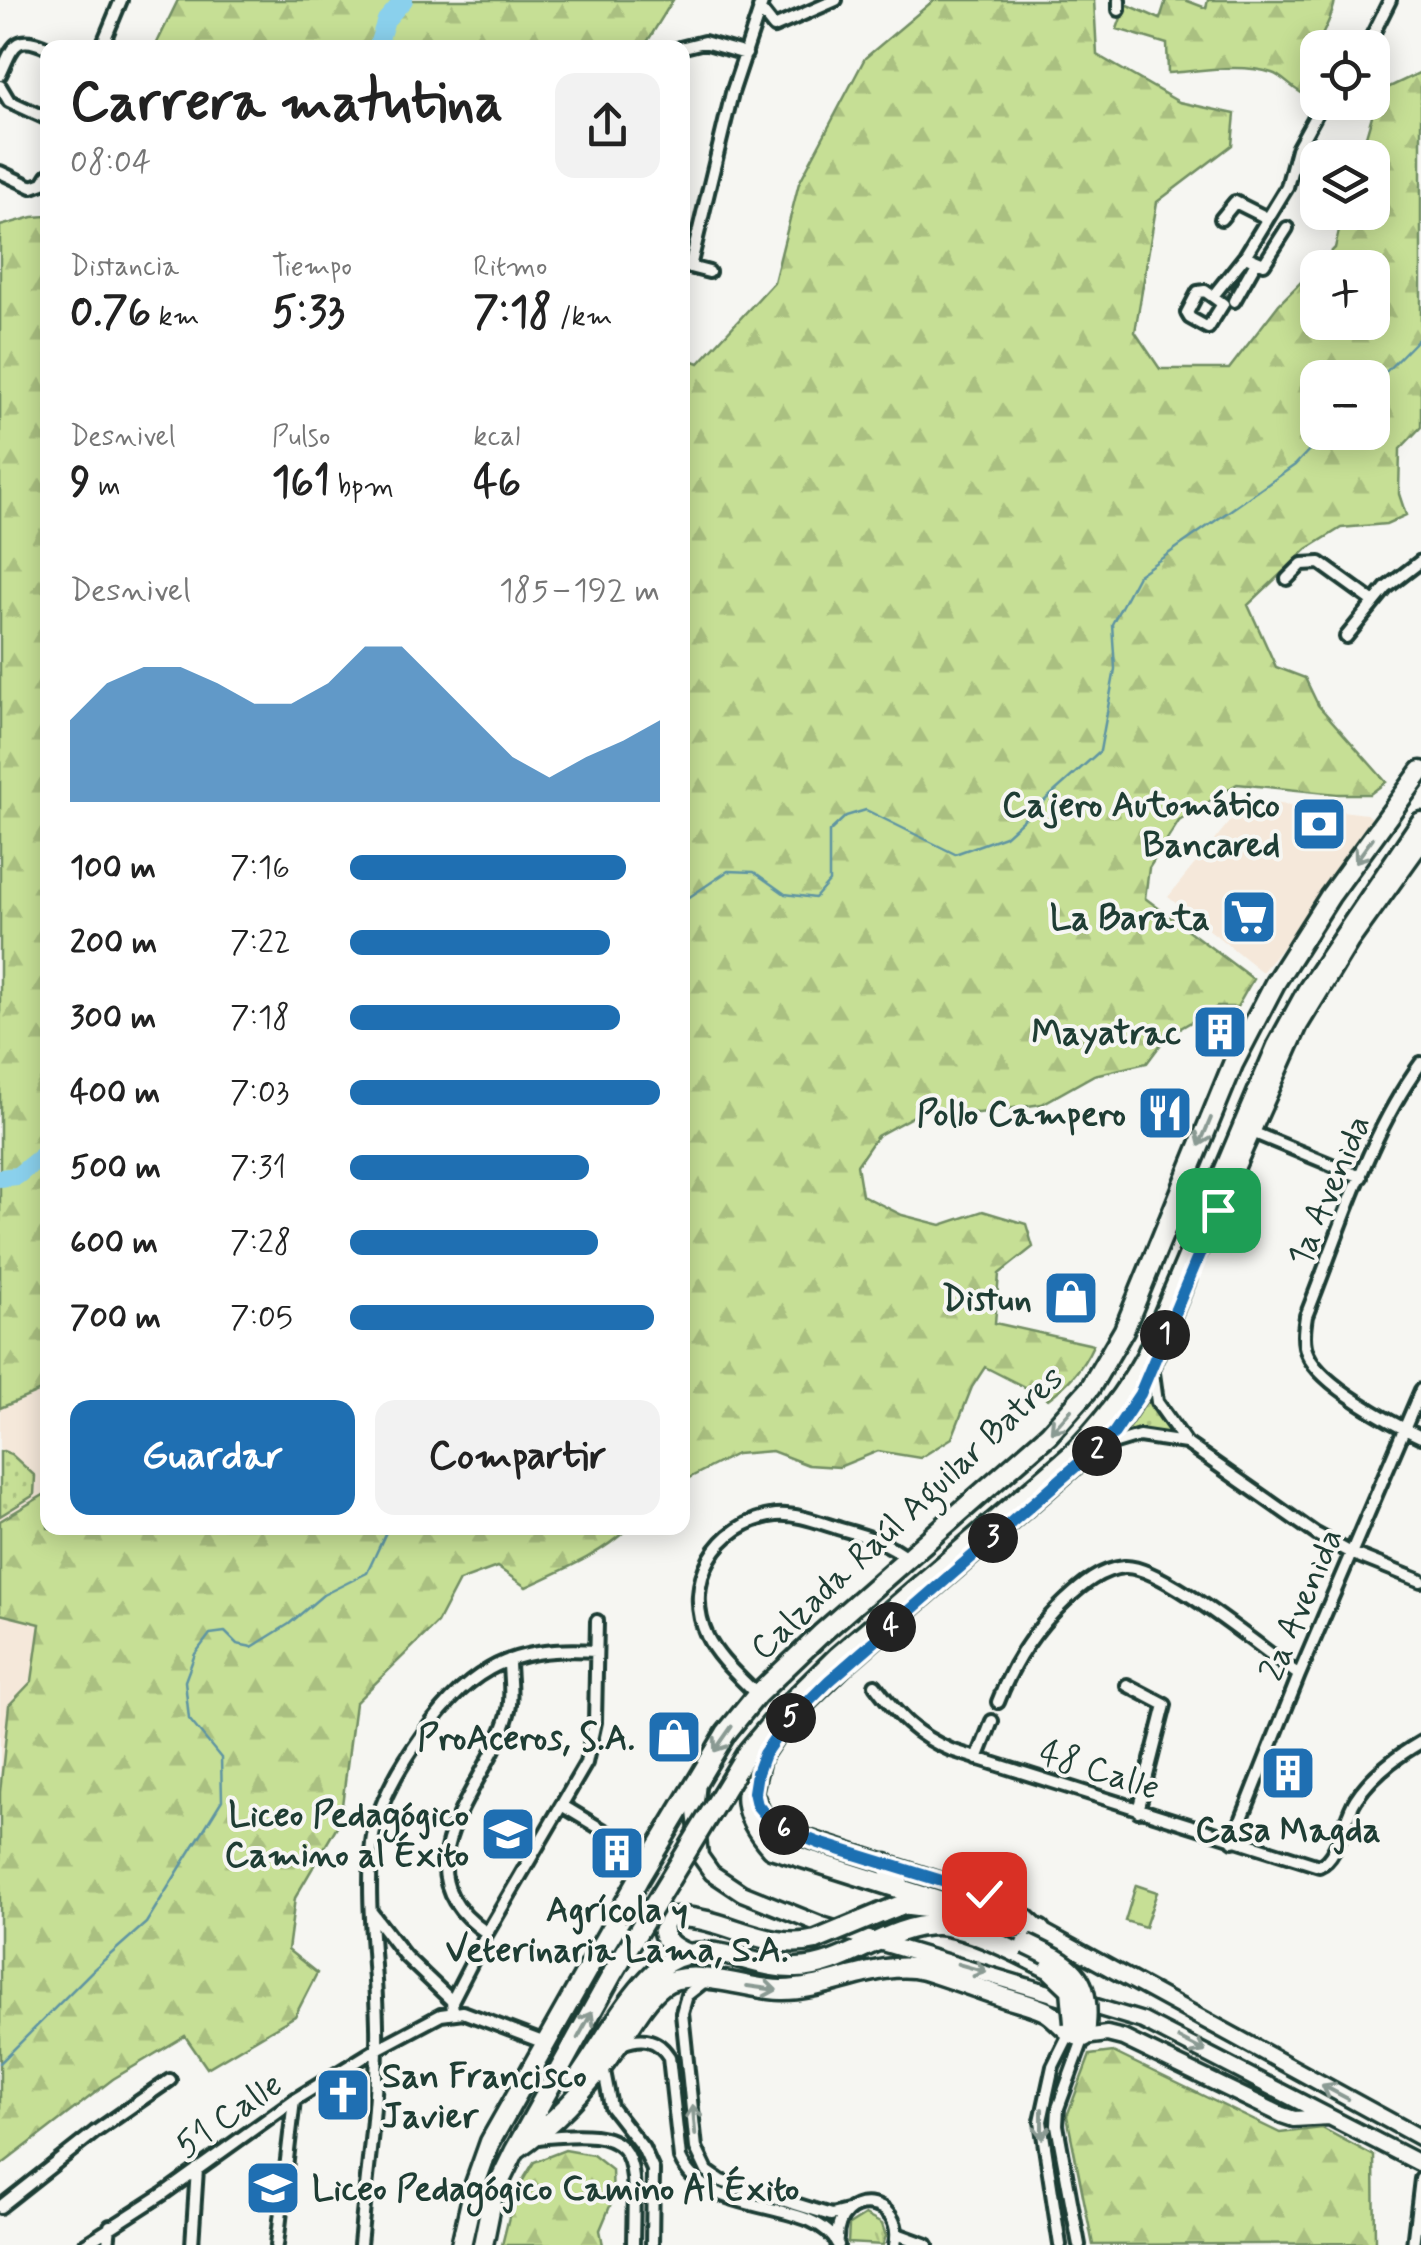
<!DOCTYPE html>
<html lang="es">
<head>
<meta charset="utf-8">
<style>
	body { margin:0; font-family:Mynerve,sans-serif; background:#f2f2f2; color:#222; height:100vh; display:flex; flex-direction:column; font-size:38px; white-space:nowrap }
	* { box-sizing:border-box; margin:0 }
	p { font-size:32px; color:#767676 }
	.icon { flex:none; width:55px; height:55px; fill:none; stroke:currentColor; stroke-width:2; stroke-linecap:round; stroke-linejoin:round }
	.map { position:relative; flex:1; overflow:hidden }
	.sheet { position:absolute; left:40px; top:40px; width:650px; height:1495px; display:flex; flex-direction:column; background:#fff; border-radius:20px; box-shadow:0 5px 25px #0003 }
	.sheet>* { flex:none }
	.tools { position:absolute; left:1300px; top:30px; display:grid; gap:20px }
	.tools a { display:grid; place-items:center; width:90px; height:90px; border-radius:20px; background:#fff; box-shadow:0 5px 25px #0003; font-size:50px }
	.pin { position:absolute; display:grid; place-items:center; width:85px; height:85px; color:#fff; margin:-42px; border-radius:20px; box-shadow:0 5px 15px #0006 }
	.km { position:absolute; width:50px; height:50px; margin:-25px; border-radius:50%; background:#222; color:#fff; font-size:28px; line-height:50px; text-align:center }
	.round { display:grid; place-items:center; flex:none; width:105px; height:105px; border-radius:20px; background:#f2f2f2 }
	.overview { display:flex; align-items:center; justify-content:space-between; height:170px; padding:0 30px }
	h1 { font-size:55px; font-weight:800; line-height:75px }
	.stats { display:grid; grid-template-columns:repeat(3,1fr); gap:15px; height:170px; padding:10px 30px }
	.stats div { display:grid; align-content:center }
	.stats b { font-size:42px; font-weight:800 }
	.stats small { font-size:28px; font-weight:400 }
	.stats p { font-size:28px }
	.chart { height:280px; padding:20px 30px }
	.chart p { display:flex; justify-content:space-between }
	.chart svg { width:100%; height:180px; margin-top:10px; fill:#1f6fb2; opacity:.7 }
	.cta { display:flex; gap:20px; margin-top:auto; padding:20px 30px }
	.cta a { flex:1; height:115px; border-radius:20px; background:#1f6fb2; color:#fff; font-size:40px; font-weight:800; line-height:115px; text-align:center }
	.cta a+a { background:#f2f2f2; color:#222 }
	ul { padding:0 30px; list-style:none; font-size:32px }
	li { display:grid; grid-template-columns:160px 120px 1fr; align-items:center; height:75px }
	li i { height:25px; border-radius:12px; background:#1f6fb2 }
	.map>svg:first-child { display:block }
	.built { fill:#f5e8da }
	.grass { fill:url(#grass-tufts); stroke:#728e64; stroke-width:2.5 }
	.forest { fill:url(#forest-firs); stroke:#728e64; stroke-width:2.5; fill-rule:evenodd }
	.park { fill:url(#park-dots); stroke:#728e64; stroke-width:2.5 }
	.pitch { fill:#c6df95; stroke:#728e64; stroke-width:2.5 }
	.lines { fill:none; stroke-linecap:round; stroke-linejoin:round }
	.stream { stroke:#5f95a2; stroke-width:2.5 }
	.river { stroke:#8ad0ec; stroke-width:18 }
	.street-casing { stroke:#1f3d34; stroke-width:18 }
	.secondary-casing { stroke:#1f3d34; stroke-width:21 }
	.highway-casing { stroke:#1f3d34; stroke-width:25 }
	.street { stroke:#f6f6f2; stroke-width:10 }
	.secondary { stroke:#f6f6f2; stroke-width:14 }
	.highway { stroke:#f6f6f2; stroke-width:18 }
	.highway-bridge-casing { stroke:#1f3d34; stroke-width:25; stroke-linecap:butt }
	.highway-bridge { stroke:#f6f6f2; stroke-width:18 }
	.oneway { stroke:#8a9a93 }
	.route-casing { stroke:#fff; stroke-width:20 }
	.route { stroke:#1f6fb2; stroke-width:12 }
	.labels { text-anchor:middle; stroke-width:8; stroke-linejoin:round; paint-order:stroke }
	.poi-label { font-size:35px; font-weight:bold; fill:#1f3d34; stroke:#f6f6f2; text-anchor:end }
	.street-label { font-size:35px; fill:#1f3d34; stroke:#f6f6f2 }
</style>
</head>
<body>
<div class="map">
<svg width="1421" height="2245" viewBox="0 0 1421 2245">
	<defs>
		<pattern id="grass-tufts" width="24" height="20" patternUnits="userSpaceOnUse" patternTransform="scale(2.5)"><rect width="24" height="20" fill="#c6df95"/><path d="M3 7l-1-3M5 7V3M7 7l1-3M15 17l-1-3M17 17v-4M19 17l1-3" fill="none" stroke="#aac081"/></pattern>
		<pattern id="forest-firs" width="22" height="20" patternUnits="userSpaceOnUse" patternTransform="scale(2.5)"><rect width="22" height="20" fill="#c6df95"/><path d="M5 1l3.5 6h-7zM16 11l3.5 6h-7z" fill="#aac081"/></pattern>
		<pattern id="park-dots" width="8" height="8" patternUnits="userSpaceOnUse" patternTransform="scale(2.5)"><rect width="8" height="8" fill="#c6df95"/><path d="M2 2h.1M6 6h.1" fill="none" stroke="#aac081" stroke-width="1.8" stroke-linecap="round"/></pattern>
	</defs>
	<rect width="100%" height="100%" fill="#f6f6f2"/>
	<filter id="ink" filterUnits="userSpaceOnUse"><feTurbulence type="fractalNoise" baseFrequency=".01" numOctaves="2"/><feDisplacementMap in="SourceGraphic" scale="20" xChannelSelector="R" yChannelSelector="G"/><feConvolveMatrix kernelMatrix="1 2 1 2 8 2 1 2 1" color-interpolation-filters="sRGB"/></filter>
	<g filter="url(#ink)">
		<path class="built" d="M1247,800L1367,814L1382,826L1262,972L1168,897Z
			M47,1388V1493L0,1521V1408Z
			M0,1614L40,1624L32,1681L9,1705L0,1792Z"/>
		<path class="grass" d="M865,2215L882,2224L886,2236L883,2245L848,2243L849,2225Z"/>
		<path class="forest" d="M178,0H673L644,47H155Z
			M934,0H1094L1097,55L1179,102L1235,114L1232,145L1157,202L1135,332L1160,369H1229L1279,304L1335,248L1343,213L1372,212V158L1360,157L1379,92L1421,72V427L1400,449L1399,494L1406,515L1386,524L1341,528L1307,549L1248,605L1276,667L1305,678L1318,705L1386,782L1370,794H1337L1237,784L1179,821L1149,868L1145,898L1253,979L1237,1007H1217L1167,1036L1147,1063L1094,1075L1042,1104L979,1113L923,1111L877,1136L857,1165L862,1195L902,1215L941,1225L983,1211L1026,1224L1033,1247L999,1274L995,1323L1093,1345C1082,1369 1068,1384 1048,1399L985,1367L972,1387L952,1438L920,1458L878,1451L839,1467L808,1465L772,1451L736,1454L683,1481V357L699,363L774,282L799,183L865,58ZM1318,268H1372V322H1318ZM1318,378H1372V432H1318Z
			M1166,0H1185L1206,8L1208,0H1335C1333,18 1322,31 1317,49C1313,64 1323,83 1312,98C1293,92 1285,77 1272,73C1241,63 1200,71 1168,73L1167,44L1117,29L1126,4L1160,19Z
			M47,216L48,1388L0,1408V226L33,217Z
			M47,1493L48,1528H628C601,1555 560,1571 526,1587L497,1567L459,1581L437,1623L355,1703L340,1821L295,1898L288,1950L317,1973L295,2016L207,2068L185,2036L113,2079L0,2166V1792L9,1705L32,1681L40,1624L0,1614V1521Z
			M1113,2052L1280,2133L1322,2128L1374,2156L1375,2243L1093,2245L1067,2116L1090,2055Z
			M565,2150L593,2155L612,2170L613,2199L600,2230L603,2245H502L515,2193L534,2162Z"/>
		<path class="park" d="M1154,1362C1160,1392 1159,1424 1186,1443L1114,1439Z
			M3,1451L11,1454L35,1476L34,1495L0,1516V1452Z"/>
		<path class="pitch" d="M1136,1885L1157,1892L1145,1927L1125,1921Z"/>
		<g class="lines">
			<path class="stream" d="M1372,386L1421,336
				M682,902L728,871L754,872L785,894L815,898L829,882V832L846,816L866,810L955,854L1005,836L1100,751L1115,669L1112,624L1138,575L1295,465L1326,432
				M0,2063L94,1969L146,1923L222,1800L221,1758L189,1719L185,1681L195,1654L210,1634L225,1632L237,1644L252,1647L289,1624L323,1595L367,1573L388,1528"/>
			<path class="river" d="M377,48L386,20L404,0
				M0,1178L17,1176L48,1151"/>
			<g class="street-casing">
				<path id="street" d="M759,8L774,27L836,0
					M1119,10V0
					M101,48L121,0
					M680,48L704,42L746,54
					M1366,48L1390,0
					M0,75C13,47 14,32 48,48
					M0,86L9,101L48,119
					M0,172L32,187L43,183L48,175
					M1221,219L1235,202L1267,218
					M1245,256L1264,264L1287,228
					M682,265L709,272
					M690,267L732,93L763,0
					M1205,291L1223,304L1208,328L1190,318L1187,313L1198,292Z
					M1213,296L1245,256L1287,187L1297,149L1323,102
					M1234,301L1256,262
					M1287,579L1302,564L1320,563L1374,602
					M1346,637L1386,588L1421,561
					M1421,1063C1367,1137 1340,1232 1306,1316C1304,1329 1302,1343 1308,1355C1321,1385 1391,1423 1421,1437
					M1252,1132L1361,1177
					M1153,1373L1157,1402L1186,1443L1316,1534L1351,1553L1421,1581
					M1106,1446L1139,1436L1186,1443
					M875,1685C899,1717 914,1734 951,1750L1319,1866C1339,1858 1344,1817 1356,1799C1371,1776 1397,1756 1421,1742
					M1127,1685L1165,1705L1138,1811
					M757,1695C740,1677 718,1659 707,1636C682,1583 717,1522 776,1515C798,1513 823,1524 844,1530C866,1536 890,1543 907,1558
					M998,1702C1013,1662 1034,1630 1065,1601C1082,1585 1101,1569 1124,1567C1161,1564 1264,1651 1299,1675
					M977,1759L992,1721
					M563,1806L651,1859
					M1233,1841L1299,1675L1421,1390
					M372,1913L405,1956L452,2001
					M487,1933C390,1868 488,1788 508,1714C513,1698 509,1678 509,1660
					M706,1980L687,1995L682,2013L696,2148L707,2171L721,2181L831,2215L847,2211
					M453,2012L452,2001L487,1933L586,1763L595,1722L597,1621
					M622,2044C642,2036 657,2038 669,2057L680,2158C707,2220 815,2196 838,2245
					M603,2066L611,2107L643,2148L653,2170L652,2245
					M538,2138C645,2125 634,2155 633,2245
					M0,2207L95,2132L170,2080
					M897,2234L927,2245
					M837,2239C837,2188 906,2196 895,2245
					M84,2245L163,2194L294,2100L377,2049L441,2015L463,2012L545,2043
					M108,2245L110,2226
					M192,2245L197,2169
					M277,2245L294,2100
					M360,2245C366,2180 376,2114 377,2048C379,1981 365,1911 372,1843C376,1809 395,1775 414,1747C464,1673 505,1645 596,1651
					M1060,2245L1041,2121L1053,2066L1070,2032
					M1079,2245L1057,2125L1058,2108L1084,2037
					M1413,2245L1421,2179"/>
			</g>
			<g class="secondary-casing">
				<path id="secondary" d="M1198,1254L1300,1025L1350,943L1421,844
					M1188,1279L1140,1394L1114,1433L849,1663L782,1728L762,1758L754,1792L763,1814L774,1825L787,1831L1012,1904L1040,1930L1421,2138
					M698,1782L695,1811L700,1856L712,1873L742,1893L822,1925L1143,2021L1421,2164
					M1084,2037L1107,2034L1123,2038L1282,2115L1294,2119L1329,2117"/>
			</g>
			<g class="highway-casing">
				<path id="highway" d="M759,1742C745,1790 735,1807 771,1848L1002,1921L1040,1930
					M748,1751L781,1712L838,1656L1070,1456C1101,1425 1125,1394 1146,1356L1277,1046L1307,991L1421,822
					M886,1864L902,1889
					M881,1913L901,1905L934,1909
					M664,1919C658,1937 671,1947 686,1953
					M603,1943C626,1932 652,1917 677,1917C725,1917 767,1952 816,1940
					M576,2081C599,2050 637,1978 670,1961C714,1937 752,1970 797,1968C846,1967 887,1925 936,1925C965,1925 1023,1955 1050,1969
					M515,2150C555,2123 589,2086 616,2047C630,2028 643,2001 662,1986C689,1965 748,1990 781,1990C827,1991 882,1958 924,1970C950,1978 977,1988 1003,1997C1017,2002 1034,2005 1047,2012C1060,2020 1067,2035 1084,2037L1086,2025
					M461,2245L475,2184L490,2142L638,1880L726,1733L757,1695L821,1634L1049,1434L1090,1388L1124,1330L1233,1064L1275,983L1330,896L1421,771
					M483,2245L493,2195L515,2150L614,1971"/>
			</g>
			<use href="#street" class="street"/>
			<use href="#secondary" class="secondary"/>
			<use href="#highway" class="highway"/>
			<g class="highway-bridge-casing">
				<path id="highway-bridge" d="M816,1940L881,1913
					M1026,1944C1068,1964 1091,1974 1086,2025
					M1050,1969L1071,1989L1074,2023
					M614,1971L748,1751"/>
			</g>
			<use href="#highway-bridge" class="highway-bridge"/>
		</g>
		<defs><path id="oneway-shaft" d="M-6 0H5M1.5-3L5.5 0L1.5 3" fill="none" stroke-width="1.6" stroke-linecap="round" stroke-linejoin="round" transform="scale(2.5)"/></defs>
		<g class="oneway">
			<use href="#oneway-shaft" transform="translate(1364 850) rotate(126)"/>
			<use href="#oneway-shaft" transform="translate(1205 1132) rotate(113)"/>
			<use href="#oneway-shaft" transform="translate(1061 1421) rotate(132)"/>
			<use href="#oneway-shaft" transform="translate(723 1739) rotate(125)"/>
			<use href="#oneway-shaft" transform="translate(972 1968) rotate(16)"/>
			<use href="#oneway-shaft" transform="translate(762 1988) rotate(8)"/>
			<use href="#oneway-shaft" transform="translate(585 2025) rotate(-61)"/>
			<use href="#oneway-shaft" transform="translate(1192 2045) rotate(27)"/>
			<use href="#oneway-shaft" transform="translate(1335 2092) rotate(-152)"/>
			<use href="#oneway-shaft" transform="translate(694 2120) rotate(-95)"/>
			<use href="#oneway-shaft" transform="translate(1042 2124) rotate(90)"/>
		</g>
	</g>
	<g class="lines" filter="url(#ink)">
		<g class="route-casing">
			<path id="route" d="M984,1894L819,1843L774,1825L757,1805L754,1792L757,1773L764,1754L782,1728L829,1681L1114,1433L1140,1394L1218,1210"/>
		</g>
		<use href="#route" class="route"/>
	</g>
	<defs>
		<g id="bank-square" transform="scale(2.875)"><rect x="-9" y="-9" width="18" height="18" rx="4" fill="#1f6fb2" stroke="#f6f6f2"/><path d="M-6-4H6V4H-6ZM0-2.3a2.3 2.3 0 1 0 0 4.6a2.3 2.3 0 1 0 0-4.6Z" fill="#fff"/></g>
		<g id="supermarket-square" transform="scale(2.875)"><rect x="-9" y="-9" width="18" height="18" rx="4" fill="#1f6fb2" stroke="#f6f6f2"/><path d="M-6-5.5h2.5l.6 2H6L4.5 2H-2.5L-4.4-4H-6ZM-1.5 3.2a1.3 1.3 0 1 0 .1 0ZM3 3.2a1.3 1.3 0 1 0 .1 0Z" fill="#fff"/></g>
		<g id="building-square" transform="scale(2.875)"><rect x="-9" y="-9" width="18" height="18" rx="4" fill="#1f6fb2" stroke="#f6f6f2"/><path d="M-4-6H4V6H1V3H-1V6H-4ZM-2.5-4.3h1.7v1.8h-1.7ZM.8-4.3h1.7v1.8H.8ZM-2.5-1h1.7V.8h-1.7ZM.8-1h1.7V.8H.8Z" fill="#fff"/></g>
		<g id="restaurant-square" transform="scale(2.875)"><rect x="-9" y="-9" width="18" height="18" rx="4" fill="#1f6fb2" stroke="#f6f6f2"/><path d="M-5-6h1v4h1v-4h1v4h1v-4h1v5L-1.5 .5V6h-2V.5L-5-1ZM5-6V6H3V1.5H1.5Q1.5-4 5-6Z" fill="#fff"/></g>
		<g id="shop-square" transform="scale(2.875)"><rect x="-9" y="-9" width="18" height="18" rx="4" fill="#1f6fb2" stroke="#f6f6f2"/><path d="M-5-2.5h2.3a2.7 3.5 0 0 1 5.4 0H5L5.5 6h-11ZM-1.5-2.5h3a1.5 2.3 0 0 0-3 0Z" fill="#fff"/></g>
		<g id="school-square" transform="scale(2.875)"><rect x="-9" y="-9" width="18" height="18" rx="4" fill="#1f6fb2" stroke="#f6f6f2"/><path d="M0-5L7-2L0 1L-7-2ZM-4 1L0 2.5L4 1V4Q0 6-4 4Z" fill="#fff"/></g>
		<g id="church-square" transform="scale(2.875)"><rect x="-9" y="-9" width="18" height="18" rx="4" fill="#1f6fb2" stroke="#f6f6f2"/><path d="M-1.2-6h2.4v3.5h3.3v2.4h-3.3V6h-2.4V-.1h-3.3v-2.4h3.3Z" fill="#fff"/></g>
	</defs>
	<g fill-rule="evenodd">
		<use href="#bank-square" x="1319" y="824"/>
		<use href="#supermarket-square" x="1249" y="917"/>
		<use href="#building-square" x="1220" y="1032"/>
		<use href="#restaurant-square" x="1165" y="1113"/>
		<use href="#shop-square" x="1071" y="1298"/>
		<use href="#shop-square" x="674" y="1737"/>
		<use href="#building-square" x="1288" y="1773"/>
		<use href="#school-square" x="508" y="1834"/>
		<use href="#building-square" x="617" y="1853"/>
		<use href="#church-square" x="343" y="2095"/>
		<use href="#school-square" x="273" y="2188"/>
	</g>
	<g class="labels">
		<g class="poi-label">
			<text x="1280" y="816">Cajero Automático<tspan x="1280" dy="40">Bancared</tspan></text>
			<text x="1210" y="929">La Barata</text>
			<text x="1181" y="1044">Mayatrac</text>
			<text x="1126" y="1125">Pollo Campero</text>
			<text x="1032" y="1310">Distun</text>
			<text x="635" y="1749">ProAceros, S.A.</text>
			<text x="469" y="1826">Liceo Pedagógico<tspan x="469" dy="40">Camino al Éxito</tspan></text>
			<text x="1288" y="1841" text-anchor="middle">Casa Magda</text>
			<text x="617" y="1921" text-anchor="middle">Agrícola y<tspan x="617" dy="40">Veterinaria Lama, S.A.</tspan></text>
			<text x="382" y="2087" text-anchor="start">San Francisco<tspan x="382" dy="40">Javier</tspan></text>
			<text x="312" y="2200" text-anchor="start">Liceo Pedagógico Camino Al Éxito</text>
		</g>
		<g class="street-label">
			<text transform="translate(1328 1190) rotate(-67)" y="12">1a Avenida</text>
			<text transform="translate(906 1512) rotate(-43)" y="12">Calzada Raúl Aguilar Batres</text>
			<text transform="translate(1300 1604) rotate(-67)" y="12">2a Avenida</text>
			<text transform="translate(1100 1769) rotate(18)" y="12">48 Calle</text>
			<text transform="translate(228 2114) rotate(-35)" y="12">51 Calle</text>
		</g>
	</g>
</svg>
<div class="tools">
<a><svg class="icon" aria-label="locate" viewBox="0 0 24 24"><circle cx="12" cy="12" r="6"/><path d="M12 2v4M12 18v4M2 12h4M18 12h4"/></svg></a>
<a><svg class="icon" aria-label="layers" viewBox="0 0 24 24"><path d="M12 4l9 5-9 5-9-5zM3 14l9 5 9-5"/></svg></a>
<a>+</a>
<a>−</a>
</div>
<div class="pin" style="left:1218px;top:1210px;background:#1e9e55"><svg class="icon" aria-label="arrive" viewBox="0 0 24 24"><path d="M6 21V4h12l-3 4 3 4H6"/></svg></div>
<div class="pin" style="left:984px;top:1894px;background:#d93025"><svg class="icon" aria-label="check" viewBox="0 0 24 24"><path d="M5 12l5 5 9-10"/></svg></div>
<b class="km" style="left:1165px;top:1335px">1</b>
<b class="km" style="left:1097px;top:1451px">2</b>
<b class="km" style="left:993px;top:1538px">3</b>
<b class="km" style="left:891px;top:1627px">4</b>
<b class="km" style="left:791px;top:1718px">5</b>
<b class="km" style="left:784px;top:1830px">6</b>
<section class="sheet">
<div class="overview"><div><h1>Carrera matutina</h1><p>08:04</p></div><a class="round"><svg class="icon" aria-label="share" viewBox="0 0 24 24"><path d="M12 15V3M7 8l5-5 5 5M5 13v7h14v-7"/></svg></a></div>
<div class="stats">
<div><p>Distancia</p><b>0.76<small> km</small></b></div>
<div><p>Tiempo</p><b>5:33</b></div>
<div><p>Ritmo</p><b>7:18<small> /km</small></b></div>
</div>
<div class="stats">
<div><p>Desnivel</p><b>9<small> m</small></b></div>
<div><p>Pulso</p><b>161<small> bpm</small></b></div>
<div><p>kcal</p><b>46</b></div>
</div>
<div class="chart"><p><span>Desnivel</span>185–192 m</p>
<svg viewBox="0 0 160 44" preserveAspectRatio="none"><path d="M0 44V24L10 15L20 11L30 11L40 15L50 20L60 20L70 15L80 6L90 6L100 15L110 24L120 33L130 38L140 33L150 29L160 24V44z"/></svg>
</div>
<ul>
<li><b>100 m</b>7:16<i style="width:89%"></i></li>
<li><b>200 m</b>7:22<i style="width:84%"></i></li>
<li><b>300 m</b>7:18<i style="width:87%"></i></li>
<li><b>400 m</b>7:03<i style="width:100%"></i></li>
<li><b>500 m</b>7:31<i style="width:77%"></i></li>
<li><b>600 m</b>7:28<i style="width:80%"></i></li>
<li><b>700 m</b>7:05<i style="width:98%"></i></li>
</ul>
<div class="cta"><a>Guardar</a><a>Compartir</a></div>
</section>
</div>
</body>
</html>
